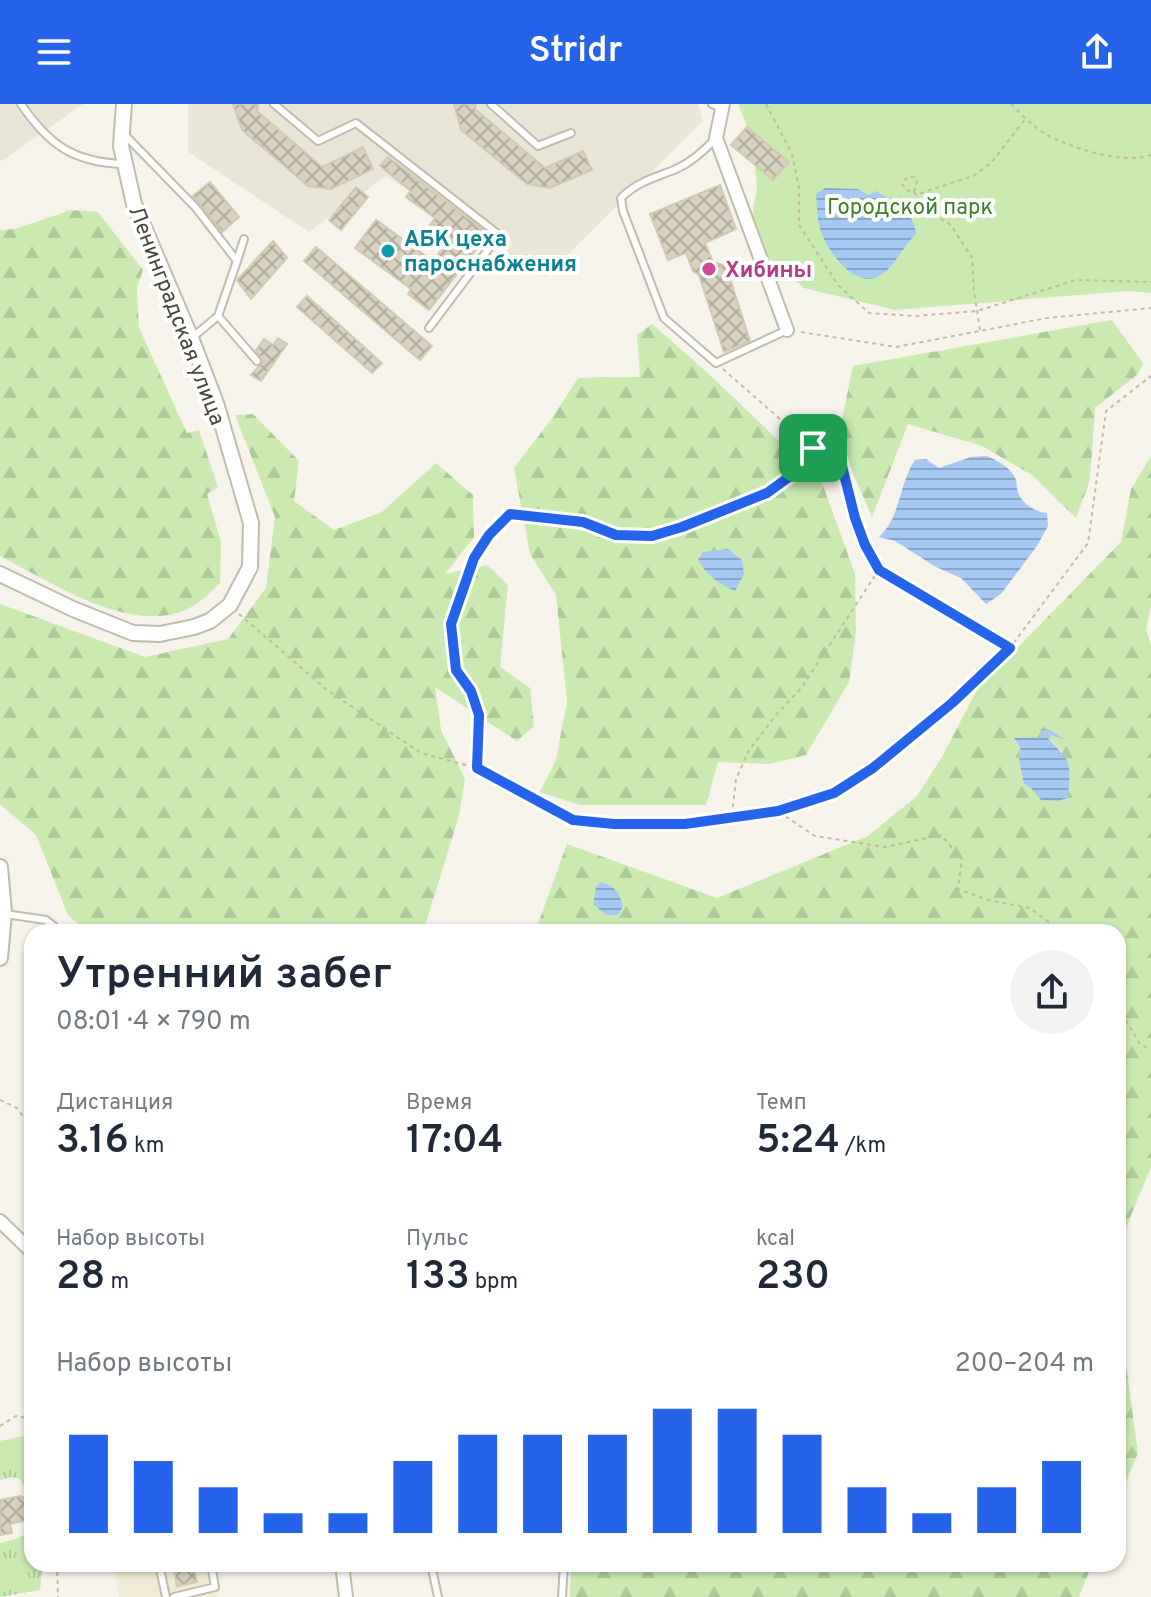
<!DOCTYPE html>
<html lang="ru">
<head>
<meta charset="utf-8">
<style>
	body { margin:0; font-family:Overpass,sans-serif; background:#f2f2f3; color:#1f2937; height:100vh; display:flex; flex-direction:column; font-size:30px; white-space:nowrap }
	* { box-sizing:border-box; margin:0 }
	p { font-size:26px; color:#747a83 }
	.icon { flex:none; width:44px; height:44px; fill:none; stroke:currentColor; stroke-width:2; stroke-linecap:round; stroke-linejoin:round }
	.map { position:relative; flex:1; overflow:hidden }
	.drawer { position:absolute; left:24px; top:820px; width:1102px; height:648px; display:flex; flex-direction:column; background:#fff; border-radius:24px; box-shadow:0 2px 6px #0004 }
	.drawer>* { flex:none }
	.pin { position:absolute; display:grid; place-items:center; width:68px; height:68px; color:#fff; margin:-34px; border-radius:16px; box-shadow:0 4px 12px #0006 }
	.round { display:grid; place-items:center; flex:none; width:84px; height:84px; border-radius:42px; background:#f2f2f3 }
	.summary { display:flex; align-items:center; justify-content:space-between; height:136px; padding:0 32px }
	h1 { font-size:44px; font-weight:600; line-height:60px }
	.metrics { display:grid; grid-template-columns:repeat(3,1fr); gap:12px; height:136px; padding:8px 32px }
	.metrics div { display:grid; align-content:center }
	.metrics b { font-size:40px; font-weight:600 }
	.metrics small { font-size:22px; font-weight:400 }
	.metrics p { font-size:22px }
	.chart { height:224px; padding:16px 32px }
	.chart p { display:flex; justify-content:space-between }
	.chart svg { width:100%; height:144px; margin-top:8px; stroke:#2563eb; stroke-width:6 }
	header { display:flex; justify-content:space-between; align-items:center; height:104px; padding:0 32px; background:#2563eb; color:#fff; font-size:36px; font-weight:600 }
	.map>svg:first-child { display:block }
	.residential { fill:#e9e6d8 }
	.education { fill:#efebd4 }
	.grass { fill:url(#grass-tufts) }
	.forest { fill:url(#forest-firs); fill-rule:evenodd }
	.park { fill:#caeab2 }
	.water { fill:url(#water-rules) }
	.building { fill:url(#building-cross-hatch); stroke:#d3cab2; stroke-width:2 }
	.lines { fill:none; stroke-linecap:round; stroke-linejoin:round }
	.service-casing { stroke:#c1bdac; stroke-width:10 }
	.minor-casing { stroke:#c1bdac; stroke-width:16 }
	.tertiary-casing { stroke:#c1bdac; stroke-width:18 }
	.path { stroke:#c4bb9d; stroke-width:2; stroke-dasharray:4 4; stroke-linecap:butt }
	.service { stroke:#fff; stroke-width:6 }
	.minor { stroke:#fff; stroke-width:12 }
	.tertiary { stroke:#fff; stroke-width:14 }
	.route-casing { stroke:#fff; stroke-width:16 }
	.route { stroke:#2563eb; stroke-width:10 }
	.culture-dot { fill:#0f9aa8; stroke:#fff; stroke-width:3 }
	.hotel-dot { fill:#d1479c; stroke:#fff; stroke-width:3 }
	.labels { text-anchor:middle; stroke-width:8; stroke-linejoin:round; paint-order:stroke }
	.park-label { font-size:22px; fill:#3e7f28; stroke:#fff }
	.culture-label { font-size:22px; font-weight:bold; fill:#0d838f; stroke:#fff; text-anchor:start }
	.hotel-label { font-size:22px; font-weight:bold; fill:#b23c85; stroke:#fff; text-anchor:start }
	.street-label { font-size:22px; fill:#4a4538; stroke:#fff }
</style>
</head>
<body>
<header><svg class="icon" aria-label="menu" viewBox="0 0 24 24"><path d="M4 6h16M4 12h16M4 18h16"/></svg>Stridr<svg class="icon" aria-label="share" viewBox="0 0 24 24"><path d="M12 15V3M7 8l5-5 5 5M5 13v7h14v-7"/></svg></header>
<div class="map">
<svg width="1151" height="1493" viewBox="0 0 1151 1493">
	<defs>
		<pattern id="grass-tufts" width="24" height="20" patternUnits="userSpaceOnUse" patternTransform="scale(2)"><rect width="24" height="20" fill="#caeab2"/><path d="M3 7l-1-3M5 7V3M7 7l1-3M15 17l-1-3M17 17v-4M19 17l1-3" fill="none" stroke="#afca9a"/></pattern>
		<pattern id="forest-firs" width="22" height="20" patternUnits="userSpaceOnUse" patternTransform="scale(2)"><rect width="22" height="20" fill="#caeab2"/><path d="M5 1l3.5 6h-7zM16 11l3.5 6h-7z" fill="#afca9a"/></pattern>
		<pattern id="water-rules" width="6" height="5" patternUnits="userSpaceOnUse" patternTransform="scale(2)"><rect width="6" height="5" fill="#a5c9f3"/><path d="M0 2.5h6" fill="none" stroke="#88a5c6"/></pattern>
		<pattern id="building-cross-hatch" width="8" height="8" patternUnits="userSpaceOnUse" patternTransform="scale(2)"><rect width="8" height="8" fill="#d8d1bf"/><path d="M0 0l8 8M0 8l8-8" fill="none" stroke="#b1ab9c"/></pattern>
	</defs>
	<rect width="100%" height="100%" fill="#f5f3ea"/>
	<path class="residential" d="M0,0H83L2,57L0,56Z
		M188,0H698L703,17L545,173L386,72L309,128L188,48Z"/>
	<path class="education" d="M113,1460H212L218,1493H119Z"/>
	<path class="grass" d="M28,1331L32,1353V1397L20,1375L11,1373L0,1376V1337Z
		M32,1422V1460H43L40,1486L0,1493V1439C12,1436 26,1434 32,1422Z"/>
	<path class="forest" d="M71,106L98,108L143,166L137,184L139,224L187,329L199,326L218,383L207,390L221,438L220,479C208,491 196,503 180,508C123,527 49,477 0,452V126L15,125Z
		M1112,216L1143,259L1138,270L1095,304L1090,376L1076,414L1032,371L982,342L908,320L872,413L838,334L853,262Z
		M652,220L708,269L822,379L855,470L856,528L849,578L806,651L770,660L718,658L706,701H580L540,688L556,656L567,597L556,491L530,450L514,364L553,313L578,274L640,273L637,231Z
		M253,310L299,357L294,397L334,426L382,408L436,359L473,391L474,433L445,470L487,461L508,481L500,563L530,584L534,622L517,637L435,583L441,626L465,675L459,712L423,828H87L68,811L36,731L0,700V500L145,553L228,535L266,484L275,413L235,311Z
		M1151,352V502L1146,525L1151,542V1063L1118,1143V828H535L567,740L717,794L868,732L917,692L942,653L978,584L1121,438L1131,385ZM1041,625L1060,633L1043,629L1063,648L1031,684L1024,680L1019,657L1021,646L1014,635L1041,633Z
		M1118,1202L1138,1349L1118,1397Z
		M571,1460H1092L1079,1493H570Z"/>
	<path class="park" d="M738,0H1151V189L1126,187L895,206L804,184L769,154L757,135L752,113L757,84L753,37Z"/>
	<path class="water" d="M825,84L858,85L868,91L876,87L893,97L906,98C907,110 915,118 916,130C905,140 896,159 885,168C859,191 829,150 821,128C817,116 817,103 816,90Z
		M987,352C998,357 1008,362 1014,372C1018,379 1016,378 1017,385C1020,398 1034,408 1047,409L1048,422L1037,442L1001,490L986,500L961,474L936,463L895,437L879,433C902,411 898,381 915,356L926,355L939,364L971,353Z
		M728,445L742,456L744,470L735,487C718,479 707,472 698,456L703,448Z
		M1041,625L1050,626L1064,635L1044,630C1070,657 1072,656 1068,694L1058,697L1041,696L1031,684L1024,680L1019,657L1021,646L1014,634L1040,633Z
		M601,778C615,782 620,789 623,803L618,811H606L593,800L596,783Z"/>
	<path class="building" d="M233,0H258L257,7L322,63L363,43L373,65L331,85L308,82L242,26Z
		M454,0H476L475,5L545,64L583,47L592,66L550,84L527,80L461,26Z
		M747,23L789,58L773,76L731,41Z
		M388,53L488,130L429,206L408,190L411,185L355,144L376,116L433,157L449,136L430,121L435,114L406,93L411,87L380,62Z
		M210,78L239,113L222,128L193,92Z
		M720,81L736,125L705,139L713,158L726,162L750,237L724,248L699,171L693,167L686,149L668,156L650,110Z
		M356,83L368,93L341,126L329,116Z
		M273,137L287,154L251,195L237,176Z
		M316,143L432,242L420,256L304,157Z
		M307,192L382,259L372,269L297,203Z
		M278,234L287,240L261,277L251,271L263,258L256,246L264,235L273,241Z
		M20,1392L26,1395L30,1410L26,1416L10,1420L12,1429L0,1431V1396Z
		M173,1460H193L197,1478L177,1482Z"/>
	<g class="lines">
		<g class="service-casing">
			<path id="service" d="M21,0C49,41 73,58 123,60
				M274,0L318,37L356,19L499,131L429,224
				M491,0L538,42L571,29
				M712,0L723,5
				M124,30L196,104L237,157L218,212L257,257
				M716,34C704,47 692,58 676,65C655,74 638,77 621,94L623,107L664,214L716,259L787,226
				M237,157L244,135
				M193,233L218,212
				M5,810L46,816L61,828
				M159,1460L166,1493
				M431,1460L438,1493
				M174,1493L215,1483L211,1460
				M562,1493L564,1460"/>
		</g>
		<g class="minor-casing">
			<path id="minor" d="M723,0L716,34L787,226
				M0,1117L32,1148
				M342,1460L346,1493"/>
		</g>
		<g class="tertiary-casing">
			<path id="tertiary" d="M0,470L73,505L133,529L160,530L194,523L210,517L230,501L250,463L251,419L216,299L191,234L134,100L121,42L124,0
				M0,763L4,809L0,854"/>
		</g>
		<path class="path" d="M766,0L792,50L799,84V121L838,181L869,209L915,212L977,207L1076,176L1151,178
			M1011,0C1021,10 1032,22 1044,29C1070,44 1123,61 1151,51
			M914,88L917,78L914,73L908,72L902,80L906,86L914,88L918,93
			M980,226L974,188L972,154L951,121L923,103L918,94L921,89L973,72L991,59L1026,14
			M801,228L896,243L1047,214L1151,204
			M723,265L813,344L840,354L855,414L865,441L879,466L1010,544
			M239,510L327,586L421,649L477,664L573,716L614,720H685L778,707L834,689L873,664L952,599L1010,544L1088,439L1106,307L1151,272
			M477,664L479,611L471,587L456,566L451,520L474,454L489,431L510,410L583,418L616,431L652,432L682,423L767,389L796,368L813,344
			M779,708L815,732L885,743L941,731L962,755L958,785L988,796L1030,804L1062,828
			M732,711L736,675L749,646L776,611L802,583L878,467
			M1118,902L1139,939L1151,946
			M0,996L17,1004L27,1018
			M0,1322L16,1312L26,1314L32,1320
			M57,1460L58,1493"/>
		<use href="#service" class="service"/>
		<use href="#minor" class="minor"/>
		<use href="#tertiary" class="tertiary"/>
	</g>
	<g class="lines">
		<g class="route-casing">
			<path id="route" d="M813,344L840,354L855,414L865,441L879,466L1010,544L952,599L873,664L834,689L778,707L685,720H614L573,716L477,664L479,611L471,587L456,566L451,520L474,454L489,431L510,410L583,418L616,431L652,432L682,423L767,389L796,368Z"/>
		</g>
		<use href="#route" class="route"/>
	</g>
	<circle class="culture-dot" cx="388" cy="147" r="8"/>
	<circle class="hotel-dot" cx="709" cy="165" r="8"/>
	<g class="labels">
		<g class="park-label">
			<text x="910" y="110">Городской парк</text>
		</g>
		<g class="culture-label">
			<text x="404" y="142">АБК цеха<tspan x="404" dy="25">пароснабжения</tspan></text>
		</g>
		<g class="hotel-label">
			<text x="725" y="173">Хибины</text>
		</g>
		<g class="street-label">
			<text transform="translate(178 211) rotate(69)" y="8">Ленинградская улица</text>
		</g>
	</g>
</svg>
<div class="pin" style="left:813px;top:344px;background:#1e9e55"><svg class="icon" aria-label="arrive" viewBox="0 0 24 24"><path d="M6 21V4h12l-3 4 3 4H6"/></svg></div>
<section class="drawer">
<div class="summary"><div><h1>Утренний забег</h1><p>08:01 · 4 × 790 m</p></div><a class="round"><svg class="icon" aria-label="share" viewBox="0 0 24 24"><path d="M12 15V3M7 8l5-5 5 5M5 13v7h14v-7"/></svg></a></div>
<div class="metrics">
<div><p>Дистанция</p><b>3.16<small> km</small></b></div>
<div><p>Время</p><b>17:04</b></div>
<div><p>Темп</p><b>5:24<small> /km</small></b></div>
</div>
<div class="metrics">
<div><p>Набор высоты</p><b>28<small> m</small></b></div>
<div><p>Пульс</p><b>133<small> bpm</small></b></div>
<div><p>kcal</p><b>230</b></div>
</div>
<div class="chart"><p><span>Набор высоты</span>200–204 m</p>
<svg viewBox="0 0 160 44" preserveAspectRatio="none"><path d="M5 44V14M15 44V22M25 44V30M35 44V38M45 44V38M55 44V22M65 44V14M75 44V14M85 44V14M95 44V6M105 44V6M115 44V14M125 44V30M135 44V38M145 44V30M155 44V22"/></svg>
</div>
</section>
</div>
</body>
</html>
